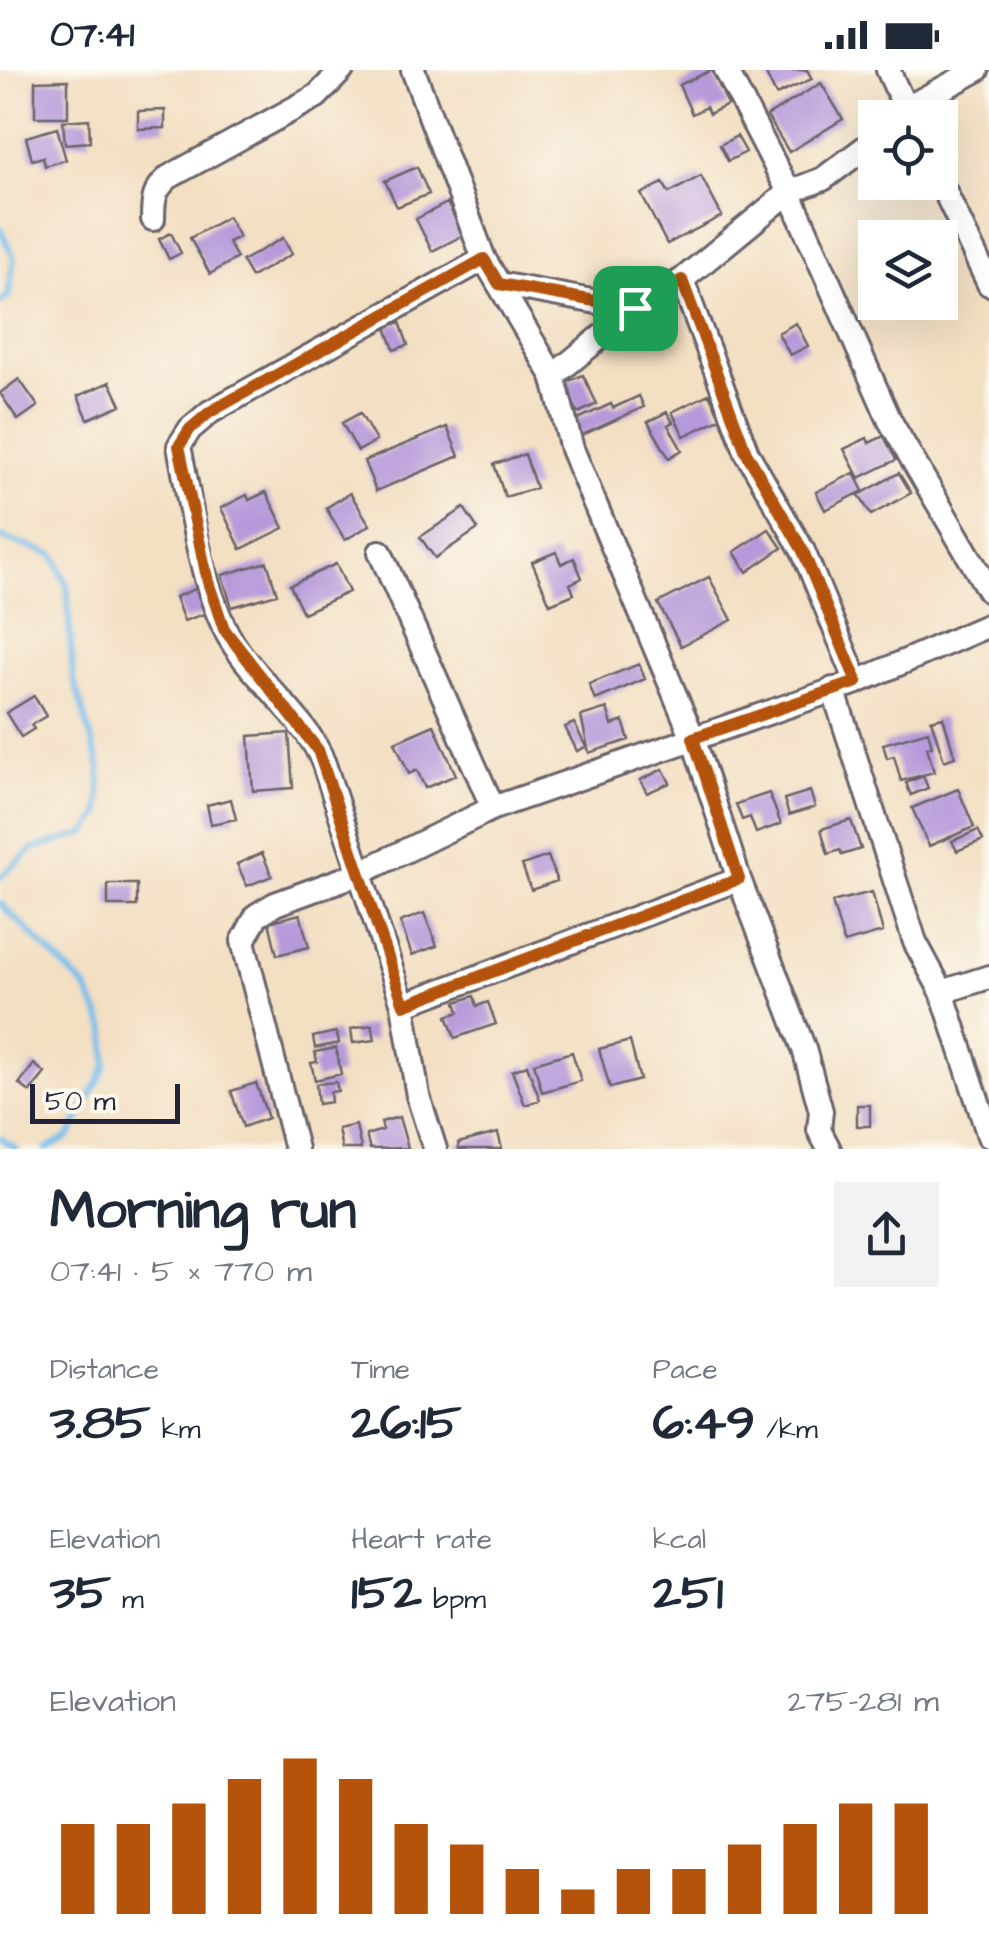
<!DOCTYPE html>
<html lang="en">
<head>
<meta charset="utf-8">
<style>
	body { margin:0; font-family:"Architects Daughter",sans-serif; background:#f2f2f3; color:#1f2937; height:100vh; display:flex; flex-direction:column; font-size:38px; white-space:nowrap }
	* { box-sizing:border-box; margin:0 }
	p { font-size:32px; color:#747a83 }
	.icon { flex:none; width:55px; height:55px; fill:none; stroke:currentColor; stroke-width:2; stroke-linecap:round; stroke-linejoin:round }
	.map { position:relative; height:1079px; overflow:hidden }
	.drawer { display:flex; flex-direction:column; background:#fff; flex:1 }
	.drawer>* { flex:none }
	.fabs { position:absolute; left:858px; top:30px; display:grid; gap:20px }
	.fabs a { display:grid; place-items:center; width:100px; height:100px; border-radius:0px; background:#fff; box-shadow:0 10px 40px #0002; font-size:50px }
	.scale { position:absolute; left:30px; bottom:25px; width:150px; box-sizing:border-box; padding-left:10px; border:5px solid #22223b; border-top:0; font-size:28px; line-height:35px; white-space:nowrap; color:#22223b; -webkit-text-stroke:8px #fbf7ec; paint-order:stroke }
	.pin { position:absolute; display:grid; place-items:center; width:85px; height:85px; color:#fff; margin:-42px; border-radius:20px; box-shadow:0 5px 15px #0006 }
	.round { display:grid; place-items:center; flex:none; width:105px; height:105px; border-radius:0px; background:#f2f2f3 }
	.summary { display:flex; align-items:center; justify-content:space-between; height:170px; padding:0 50px }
	h1 { font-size:55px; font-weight:700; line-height:75px }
	.stats { display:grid; grid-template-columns:repeat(3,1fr); gap:15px; height:170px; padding:10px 50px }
	.stats div { display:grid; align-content:center }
	.stats b { font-size:50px; font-weight:700 }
	.stats small { font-size:28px; font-weight:400 }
	.stats p { font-size:28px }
	.chart { height:280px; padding:20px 50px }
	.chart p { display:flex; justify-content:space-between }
	.chart svg { width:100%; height:180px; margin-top:10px; stroke:#b45309; stroke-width:6 }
	.status { display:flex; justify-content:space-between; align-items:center; height:70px; padding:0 50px; background:#fff; direction:ltr }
	.status svg { height:28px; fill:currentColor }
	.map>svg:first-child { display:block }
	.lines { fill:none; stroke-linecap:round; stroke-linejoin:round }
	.stream { stroke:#75bded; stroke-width:6 }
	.building { fill:#b699da }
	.street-casing { stroke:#6b646a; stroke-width:28 }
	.street { stroke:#fff; stroke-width:22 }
	.route-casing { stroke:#fff; stroke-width:20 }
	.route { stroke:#b45309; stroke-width:12 }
</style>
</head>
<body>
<div class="status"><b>07:41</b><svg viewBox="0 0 49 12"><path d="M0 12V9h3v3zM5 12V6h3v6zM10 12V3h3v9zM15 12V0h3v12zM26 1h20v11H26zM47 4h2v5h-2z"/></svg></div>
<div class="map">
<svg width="989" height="1079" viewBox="0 0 989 1079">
	<rect width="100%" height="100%" fill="#fbf7ec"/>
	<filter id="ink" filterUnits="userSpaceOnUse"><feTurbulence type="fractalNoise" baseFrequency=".01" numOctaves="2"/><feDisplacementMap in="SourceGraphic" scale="20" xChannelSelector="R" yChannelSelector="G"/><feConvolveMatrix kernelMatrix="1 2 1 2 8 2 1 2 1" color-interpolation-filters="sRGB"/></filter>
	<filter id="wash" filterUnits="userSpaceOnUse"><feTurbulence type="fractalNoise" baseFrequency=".0048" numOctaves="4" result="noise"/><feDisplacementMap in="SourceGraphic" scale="40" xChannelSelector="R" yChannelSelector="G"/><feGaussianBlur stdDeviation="2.25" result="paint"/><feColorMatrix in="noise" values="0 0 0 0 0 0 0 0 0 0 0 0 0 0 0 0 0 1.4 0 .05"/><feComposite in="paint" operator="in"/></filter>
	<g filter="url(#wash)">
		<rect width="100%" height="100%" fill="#f3dfc2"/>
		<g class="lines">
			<path class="stream" d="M0,159L14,188L8,227L0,232
				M0,467L54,485L67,516L73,607L100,698V745L86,763L33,779L0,807
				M0,833L86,918L106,959V996L69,1067L46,1079
				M0,1068L16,1079"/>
		</g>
		<g id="blocks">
			<path class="building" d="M712,0L728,35L709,44L706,37L692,44L679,15Z
				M764,0H807L812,9L776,25Z
				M68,10V47H35V11Z
				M821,13L843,49L789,82L767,46Z
				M165,40V58L138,59V41Z
				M89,49L90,72L65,74L63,51Z
				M57,58L66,90L45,96L43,87L32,90L26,67Z
				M737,66L746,82L728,91L720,75Z
				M417,97L429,124L397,137L385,111Z
				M701,106L722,146L667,174L641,124L663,113L669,123Z
				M447,133L464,165L432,181L416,149Z
				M228,147L239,167L228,172L237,188L210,204L190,168Z
				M171,163L181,183L169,189L159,169Z
				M283,168L292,184L251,207L242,191Z
				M400,252L408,275L394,280L386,257Z
				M796,253L808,276L790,285L778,263Z
				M583,305L597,334L578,343L564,313Z
				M19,309L38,336L18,350L0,323Z
				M110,312L121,335L88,349L78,326Z
				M709,324L721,348L684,366L672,342Z
				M639,326L644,337L578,367L571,352L611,334L613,338Z
				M667,342L673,352L668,355L682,380L669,388L648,352Z
				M360,343L376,371L358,381L342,353Z
				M447,357L459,386L376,421L364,391Z
				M884,366L896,390L859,408L844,379L867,368L869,373Z
				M525,384L536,418L505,427L494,394Z
				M854,403L863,421L825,440L816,422Z
				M899,403L911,423L871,445L859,425Z
				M266,422L284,458L241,479L221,438L247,425L249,430Z
				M350,423L370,455L345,470L326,438Z
				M464,438L478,459L435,488L420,467Z
				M769,459L782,478L747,502L734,482Z
				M556,482L561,494L574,488L582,508L570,514L574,524L550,534L532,492Z
				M267,492L277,524L232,537L222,505Z
				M336,494L349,522L303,543L290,515Z
				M709,507L732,550L681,576L658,533Z
				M200,517L210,542L184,551L175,527Z
				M639,594L645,609L595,630L589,614Z
				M34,626L46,646L31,655L34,659L21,667L6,643Z
				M607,638L612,655L623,651L629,670L589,683L581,646Z
				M943,647L955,687L944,691L931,650Z
				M574,653L586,677L577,681L565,657Z
				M434,655L456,705L425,718L417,700L409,704L395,672Z
				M928,661L932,676L927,677L934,702L901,711L894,686L887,688L883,674Z
				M289,663L293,718L253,721L249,666Z
				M663,699L670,713L647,723L640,710Z
				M923,706L928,718L911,725L906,713Z
				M958,719L974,757L929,776L912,738Z
				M810,721L815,737L789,745L784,729Z
				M769,723L781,754L756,763L750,747L742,750L736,734Z
				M231,729L236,749L211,754L207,735Z
				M851,750L861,779L842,785L840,780L828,784L821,759Z
				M978,760L983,770L957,781L952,771Z
				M262,783L272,806L247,816L237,794Z
				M548,786L557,811L531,820L522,795Z
				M108,814H137V836H108Z
				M872,822L883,862L844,873L832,832Z
				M424,843L437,876L412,885L400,852Z
				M300,844L309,877L277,885L269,852Z
				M474,926L477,936L488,932L496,954L455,968L447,946L459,942L456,932Z
				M372,955L375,970L353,973L351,959Z
				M336,962L339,973L315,978L313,967Z
				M630,971L640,1010L610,1018L599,979Z
				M336,978L341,1004L315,1010L311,993L317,992L315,982Z
				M572,982L581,1011L542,1022L534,993Z
				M34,994L45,1003L30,1022L19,1014Z
				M527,995L540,1030L525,1035L512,1001Z
				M336,1012L338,1021L330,1022L331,1032L318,1034L316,1014Z
				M256,1013L268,1048L243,1057L231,1021Z
				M857,1035H870V1056H857Z
				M399,1047L408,1078L370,1079L366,1065L383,1060L381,1052Z
				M356,1055L361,1079H342L338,1059Z
				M498,1063L502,1079H459L458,1073Z"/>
		</g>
	</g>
	<g filter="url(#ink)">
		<use href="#blocks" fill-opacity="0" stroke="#6b646a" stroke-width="2.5"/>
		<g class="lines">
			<g class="street-casing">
				<path id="street" d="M413,0L484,189L553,306L572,379L693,668L739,809L804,979L821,1041L819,1060L829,1079
					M726,0L789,122L890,351L989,521
					M888,0L910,48
					M897,48L905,39L977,0
					M940,111L989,214
					M153,149C153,129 154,120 169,107L317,26L342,0
					M682,210L747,383L803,481L857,612
					M499,214L635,239
					M553,306L635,239L682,210L789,122L823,109L875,70
					M380,482L493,738
					M833,619L915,872L942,922L989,1066
					M942,922L989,907
					M403,935L739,809
					M296,1079L243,871L257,845L275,834L360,803L493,738L857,612L989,555
					M435,1079L418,1026L403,935L324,694C304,641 248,608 224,557C198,502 191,435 179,376L190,359L210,342L484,189"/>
			</g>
			<use href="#street" class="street"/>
		</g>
	</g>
	<g class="lines" filter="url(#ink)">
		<g class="route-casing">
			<path id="route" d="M484,189L499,214L635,238L682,210L746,382L803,481L857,612L693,668L739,809L404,935L318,680L224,559L208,512L179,376L190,359L210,342Z"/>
		</g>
		<use href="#route" class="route"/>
	</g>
</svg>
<div class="fabs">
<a><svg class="icon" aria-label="locate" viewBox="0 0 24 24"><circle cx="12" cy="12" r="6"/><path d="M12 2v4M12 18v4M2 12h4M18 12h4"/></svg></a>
<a><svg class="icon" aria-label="layers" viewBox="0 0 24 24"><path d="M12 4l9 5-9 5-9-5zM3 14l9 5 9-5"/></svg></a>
</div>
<div class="scale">50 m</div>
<div class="pin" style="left:635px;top:238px;background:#1e9e55"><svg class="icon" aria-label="arrive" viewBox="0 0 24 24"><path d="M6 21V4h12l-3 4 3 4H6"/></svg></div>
</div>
<section class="drawer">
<div class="summary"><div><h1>Morning run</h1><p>07:41 · 5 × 770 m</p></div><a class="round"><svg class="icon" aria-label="share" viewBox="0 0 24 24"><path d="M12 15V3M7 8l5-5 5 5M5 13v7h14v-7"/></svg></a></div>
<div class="stats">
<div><p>Distance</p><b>3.85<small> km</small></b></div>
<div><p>Time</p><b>26:15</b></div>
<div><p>Pace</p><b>6:49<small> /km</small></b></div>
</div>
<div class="stats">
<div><p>Elevation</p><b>35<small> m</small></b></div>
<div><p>Heart rate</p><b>152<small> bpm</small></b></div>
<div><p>kcal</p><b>251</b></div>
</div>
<div class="chart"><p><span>Elevation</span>275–281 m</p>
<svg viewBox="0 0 160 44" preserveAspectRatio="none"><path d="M5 44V22M15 44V22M25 44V17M35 44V11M45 44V6M55 44V11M65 44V22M75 44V27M85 44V33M95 44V38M105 44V33M115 44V33M125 44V27M135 44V22M145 44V17M155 44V17"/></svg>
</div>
</section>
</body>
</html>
